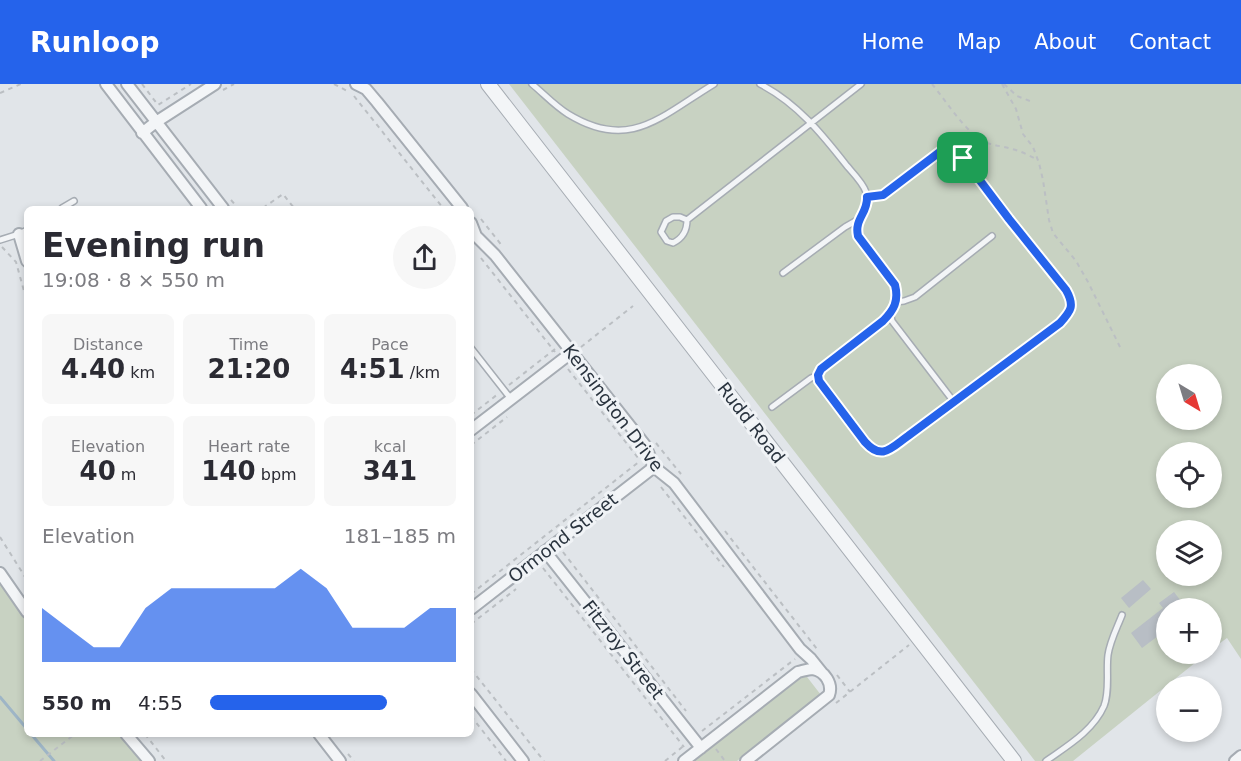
<!DOCTYPE html>
<html lang="en">
<head>
<meta charset="utf-8">
<style>
	body { margin:0; font-family:"DejaVu Sans",sans-serif; background:#f7f7f7; color:#2b2b33; height:100vh; display:flex; flex-direction:column; font-size:22px; white-space:nowrap }
	* { box-sizing:border-box; margin:0 }
	p { font-size:20px; color:#7c7c81 }
	.icon { flex:none; width:33px; height:33px; fill:none; stroke:currentColor; stroke-width:2; stroke-linecap:round; stroke-linejoin:round }
	.map { position:relative; flex:1; overflow:hidden }
	.sheet { position:absolute; left:24px; top:122px; width:450px; height:531px; display:flex; flex-direction:column; background:#fff; border-radius:9px; box-shadow:0 3px 9px #0003 }
	.sheet>* { flex:none }
	.needle { width:39px; rotate:142deg }
	.buttons { position:absolute; left:1156px; top:280px; display:grid; gap:12px }
	.buttons a { display:grid; place-items:center; width:66px; height:66px; border-radius:50%; background:#fff; box-shadow:0 3px 9px #0003; font-size:30px }
	.pin { position:absolute; display:grid; place-items:center; width:51px; height:51px; color:#fff; margin:-26px; border-radius:12px; box-shadow:0 3px 9px #0006 }
	.round { display:grid; place-items:center; flex:none; width:63px; height:63px; border-radius:32px; background:#f7f7f7 }
	.head { display:flex; align-items:center; justify-content:space-between; height:102px; padding:0 18px }
	h1 { font-size:33px; font-weight:700; line-height:45px }
	.metrics { display:grid; grid-template-columns:repeat(3,1fr); gap:9px; height:102px; padding:6px 18px }
	.metrics div { display:grid; align-content:center; border-radius:9px; background:#f7f7f7; text-align:center }
	.metrics b { font-size:26px; font-weight:700 }
	.metrics small { font-size:16px; font-weight:400 }
	.metrics p { font-size:16px }
	.chart { height:168px; padding:12px 18px }
	.chart p { display:flex; justify-content:space-between }
	.chart svg { width:100%; height:108px; margin-top:6px; fill:#2563eb; opacity:.7 }
	ul { padding:0 18px; list-style:none; font-size:20px }
	li { display:grid; grid-template-columns:96px 72px 1fr; align-items:center; height:45px }
	li i { height:15px; border-radius:8px; background:#2563eb }
	header { display:flex; align-items:center; gap:36px; box-sizing:border-box; height:84px; padding:0 30px; background:#2563eb; color:#fff }
	header strong { font-size:28px }
	nav { display:flex; gap:33px; margin-inline-start:auto; font-size:21px }
	.map>svg:first-child { display:block }
	.green { fill:#c8d2c2; fill-rule:evenodd }
	.lines { fill:none; stroke-linecap:round; stroke-linejoin:round }
	.stream { stroke:#9eb5c6; stroke-width:3 }
	.building { fill:#b8bec5 }
	.service-casing { stroke:#a6acb3; stroke-width:8 }
	.minor-casing { stroke:#a6acb3; stroke-width:14 }
	.tertiary-casing { stroke:#a6acb3; stroke-width:16 }
	.path { stroke:#bbbfc3; stroke-width:2; stroke-dasharray:4.5 4.5; stroke-linecap:butt }
	.service { stroke:#f3f5f7; stroke-width:5 }
	.minor { stroke:#f3f5f7; stroke-width:10 }
	.tertiary { stroke:#f3f5f7; stroke-width:14 }
	.route-casing { stroke:#fff; stroke-width:12 }
	.route { stroke:#2563eb; stroke-width:8 }
	.labels { text-anchor:middle; stroke-width:6; stroke-linejoin:round; paint-order:stroke }
	.street-label { font-size:18px; fill:#2a343f; stroke:#f0f3f6 }
</style>
</head>
<body>
<header>
<strong>Runloop</strong>
<nav><a>Home</a><a>Map</a><a>About</a><a>Contact</a></nav>
</header>
<div class="map">
<svg width="1241" height="677" viewBox="0 0 1241 677">
	<rect width="100%" height="100%" fill="#e1e5e9"/>
	<path class="green" d="M509,0H1241V575L1227,554L1212,565V525H1167V570H1206L1073,677H1035ZM1167,291H1212V336H1167ZM1167,369H1212V414H1167ZM1167,447H1212V492H1167Z
		M0,490L27,531V650H122L144,677H0Z
		M804,589L821,611L737,677H692Z"/>
	<g class="lines">
		<path class="stream" d="M0,613L27,645
			M31,650L54,677"/>
	</g>
	<path class="building" d="M1143,496L1151,505L1129,524L1121,514Z
		M1174,508L1187,525H1167V564L1158,552L1142,564L1131,549L1163,524L1159,519Z"/>
	<g class="lines">
		<g class="service-casing">
			<path id="service" d="M532,0C544,10 555,22 568,30C630,68 661,32 714,0
				M760,0C797,19 822,50 847,82C854,90 863,99 866,108C872,128 853,132 858,152L895,201L897,211L891,232L892,237L954,318
				M867,113L883,111L941,67C951,66 956,68 963,74L1009,135L1066,206C1075,222 1071,227 1060,239L908,352C891,364 882,377 865,358L819,296L818,291L821,285L873,246L892,228
				M62,124L74,117
				M673,133H680L687,136C687,147 683,154 673,159L667,157L661,148L666,137Z
				M687,136L861,0
				M0,156L19,150L27,146
				M783,189L845,143L859,135
				M896,218L904,217L915,213L992,152
				M471,264L511,315
				M772,323L811,294L818,291
				M1046,677C1067,662 1093,647 1104,622C1110,607 1106,587 1108,571C1110,557 1117,544 1122,531"/>
		</g>
		<g class="minor-casing">
			<path id="minor" d="M106,0L201,124
				M127,0L223,124
				M356,0L366,5L377,18L462,124
				M142,49L156,38L215,0
				M471,139L476,152L495,171L645,361L654,383L674,399L800,565L811,575L823,590
				M19,150L27,177
				M471,346L571,269
				M545,467L701,664
				M0,489L27,528
				M471,525L654,383
				M471,610L523,677
				M126,650L149,677
				M319,650L340,677
				M684,677L798,588C803,587 807,585 813,585C825,587 833,600 829,611L746,677
				M1235,677L1241,672"/>
		</g>
		<g class="tertiary-casing">
			<path id="tertiary" d="M488,0L1014,677"/>
		</g>
		<path class="path" d="M142,0L158,21L191,0
			M334,0L349,8
			M932,0C947,18 965,48 985,58C994,62 1003,62 1012,65C1021,67 1030,72 1038,76
			M1002,0L1016,25L1023,50L1033,63L1039,79L1043,96L1049,136L1053,149L1076,177L1088,198L1122,267
			M1004,0L1017,12L1030,17
			M223,6L234,0
			M0,9L21,0
			M354,12L443,124
			M231,116L238,124
			M263,124L283,110L294,124
			M481,135L503,163
			M2,163L16,178L27,218
			M481,174L555,268
			M581,263L633,222
			M568,285L639,375
			M509,301L555,265
			M471,331L498,310
			M656,359L681,390
			M471,361L507,333
			M661,403L724,483
			M725,447L817,565
			M0,453L27,496
			M563,468L686,627
			M543,484L684,663
			M471,510L640,377
			M471,540L516,505
			M471,585L544,677
			M837,591L850,608
			M836,619L909,561
			M471,632L506,677
			M702,647L795,575
			M99,650L104,652L115,650
			M145,650L166,677
			M716,665L725,677
			M348,670L354,677
			M40,677L75,650
			M665,677L686,660"/>
		<use href="#service" class="service"/>
		<use href="#minor" class="minor"/>
		<use href="#tertiary" class="tertiary"/>
	</g>
	<g class="lines">
		<g class="route-casing">
			<path id="route" d="M949,66L957,69L963,74L1009,135L1066,206C1075,222 1071,227 1060,239L908,352C891,364 882,377 865,358L819,297L818,291L821,285L883,237C894,226 899,217 895,201L858,152C854,135 868,129 867,113L883,111L941,67Z"/>
		</g>
		<use href="#route" class="route"/>
	</g>
	<g class="labels">
		<g class="street-label">
			<text transform="translate(613 324) rotate(53)" y="6">Kensington Drive</text>
			<text transform="translate(751 339) rotate(52)" y="6">Rudd Road</text>
			<text transform="translate(563 454) rotate(-38)" y="6">Ormond Street</text>
			<text transform="translate(623 566) rotate(52)" y="6">Fitzroy Street</text>
		</g>
	</g>
</svg>
<div class="buttons">
<a><svg class="needle" viewBox="-14 -14 28 28"><path d="M0-13l5 13h-10z" fill="#e53935"/><path d="M0 13l5-13h-10z" fill="#7c7c81"/></svg></a>
<a><svg class="icon" aria-label="locate" viewBox="0 0 24 24"><circle cx="12" cy="12" r="6"/><path d="M12 2v4M12 18v4M2 12h4M18 12h4"/></svg></a>
<a><svg class="icon" aria-label="layers" viewBox="0 0 24 24"><path d="M12 4l9 5-9 5-9-5zM3 14l9 5 9-5"/></svg></a>
<a>+</a>
<a>−</a>
</div>
<div class="pin" style="left:963px;top:74px;background:#1e9e55"><svg class="icon" aria-label="arrive" viewBox="0 0 24 24"><path d="M6 21V4h12l-3 4 3 4H6"/></svg></div>
<section class="sheet">
<div class="head"><div><h1>Evening run</h1><p>19:08 · 8 × 550 m</p></div><a class="round"><svg class="icon" aria-label="share" viewBox="0 0 24 24"><path d="M12 15V3M7 8l5-5 5 5M5 13v7h14v-7"/></svg></a></div>
<div class="metrics">
<div><p>Distance</p><b>4.40<small> km</small></b></div>
<div><p>Time</p><b>21:20</b></div>
<div><p>Pace</p><b>4:51<small> /km</small></b></div>
</div>
<div class="metrics">
<div><p>Elevation</p><b>40<small> m</small></b></div>
<div><p>Heart rate</p><b>140<small> bpm</small></b></div>
<div><p>kcal</p><b>341</b></div>
</div>
<div class="chart"><p><span>Elevation</span>181–185 m</p>
<svg viewBox="0 0 160 44" preserveAspectRatio="none"><path d="M0 44V22L10 30L20 38L30 38L40 22L50 14L60 14L70 14L80 14L90 14L100 6L110 14L120 30L130 30L140 30L150 22L160 22V44z"/></svg>
</div>
<ul>
<li><b>550 m</b>4:55<i style="width:72%"></i></li>
</ul>
</section>
</div>
</body>
</html>
